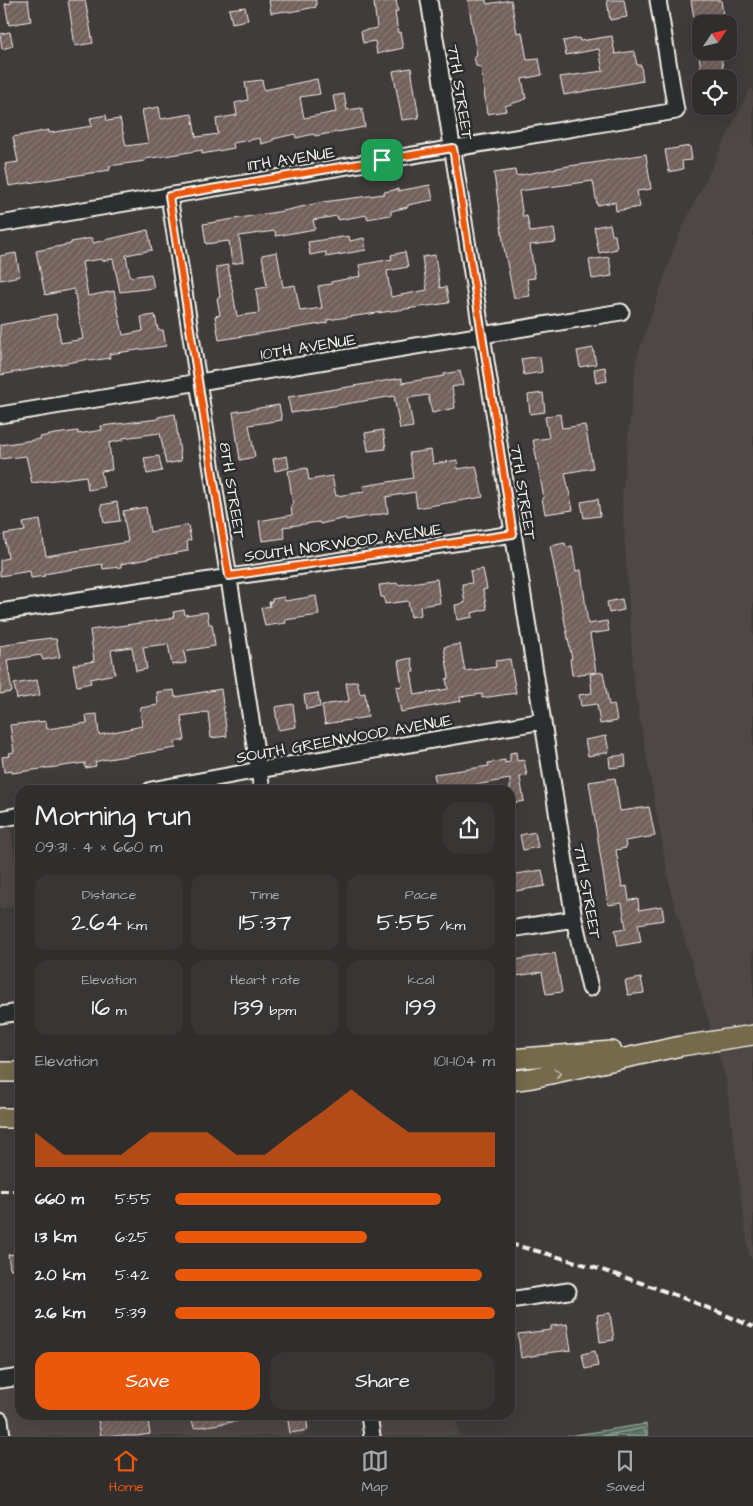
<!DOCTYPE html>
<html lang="en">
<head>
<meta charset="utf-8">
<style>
	body { margin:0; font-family:"Architects Daughter",sans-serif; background:#383535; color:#f1f3f6; height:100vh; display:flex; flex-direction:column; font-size:19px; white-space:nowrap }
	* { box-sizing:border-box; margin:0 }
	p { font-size:16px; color:#a8a8aa }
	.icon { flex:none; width:28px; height:28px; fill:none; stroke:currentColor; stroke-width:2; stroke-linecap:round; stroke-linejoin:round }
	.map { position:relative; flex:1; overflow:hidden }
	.drawer { position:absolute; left:15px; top:785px; width:500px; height:635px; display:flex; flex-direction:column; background:#302d2d; border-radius:15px; box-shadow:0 5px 20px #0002,0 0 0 1px #4b4949 }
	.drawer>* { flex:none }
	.needle { width:32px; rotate:55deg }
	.tools { position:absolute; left:692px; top:15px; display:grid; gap:10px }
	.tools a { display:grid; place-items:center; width:45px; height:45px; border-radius:10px; background:#302d2d; box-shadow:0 5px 20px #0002,0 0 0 1px #4b4949; font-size:25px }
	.pin { position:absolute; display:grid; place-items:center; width:42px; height:42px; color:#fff; margin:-21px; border-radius:10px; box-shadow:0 2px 8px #0006 }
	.round { display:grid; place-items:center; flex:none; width:52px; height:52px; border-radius:15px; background:#383535 }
	.headline { display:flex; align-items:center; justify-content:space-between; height:85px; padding:0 20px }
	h1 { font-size:28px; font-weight:600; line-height:38px }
	.figures { display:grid; grid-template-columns:repeat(3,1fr); gap:8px; height:85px; padding:5px 20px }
	.figures div { display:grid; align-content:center; border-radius:12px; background:#383535; text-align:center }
	.figures b { font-size:25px; font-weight:600 }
	.figures small { font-size:14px; font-weight:400 }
	.figures p { font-size:14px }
	.chart { height:140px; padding:10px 20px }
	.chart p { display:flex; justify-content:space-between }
	.chart svg { width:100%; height:90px; margin-top:5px; fill:#ea580c; opacity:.7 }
	.cta { display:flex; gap:10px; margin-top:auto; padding:10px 20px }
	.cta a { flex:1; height:58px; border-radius:15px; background:#ea580c; color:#fff; font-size:20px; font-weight:600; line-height:58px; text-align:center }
	.cta a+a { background:#383535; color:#f1f3f6 }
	ul { padding:0 20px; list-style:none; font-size:16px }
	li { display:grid; grid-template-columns:80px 60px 1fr; align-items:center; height:38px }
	li i { height:12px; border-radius:6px; background:#ea580c }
	.tabs { display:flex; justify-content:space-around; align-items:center; height:70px; border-top:1px solid #4b4949; background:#302d2d; font-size:14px; color:#a8a8aa }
	.tabs a { display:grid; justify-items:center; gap:2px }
	.tabs .selected { color:#ea580c }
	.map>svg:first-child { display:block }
	.built { fill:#4f4745 }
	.green { fill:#546e5e; stroke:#a4b0a3 }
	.garden { fill:url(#garden-furrows); stroke:#a4b0a3 }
	.building { fill:url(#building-hatch); stroke:#f4f1e8 }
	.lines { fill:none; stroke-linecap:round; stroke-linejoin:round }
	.minor-casing { stroke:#f4f1e8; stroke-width:19 }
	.major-casing { stroke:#f4f1e8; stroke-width:22 }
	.minor { stroke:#2a2d2e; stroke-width:15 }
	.major { stroke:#746b4b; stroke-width:19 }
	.rail { stroke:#f4f1e8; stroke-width:4; stroke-dasharray:8 4; stroke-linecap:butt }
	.oneway { stroke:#c1bba9 }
	.route-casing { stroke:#fff; stroke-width:10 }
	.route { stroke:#ea580c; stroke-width:6 }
	.labels { text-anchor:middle; stroke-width:5; stroke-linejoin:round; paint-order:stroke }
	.street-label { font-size:16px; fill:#f4f1e8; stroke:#2a2d2e }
</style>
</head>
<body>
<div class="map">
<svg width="753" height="1436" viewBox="0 0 753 1436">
	<defs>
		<pattern id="garden-furrows" width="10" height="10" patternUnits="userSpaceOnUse" patternTransform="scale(1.25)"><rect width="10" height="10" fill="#546e5e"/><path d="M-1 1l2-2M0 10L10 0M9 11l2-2" fill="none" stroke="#6d8375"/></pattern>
		<pattern id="building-hatch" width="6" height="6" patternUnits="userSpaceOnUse" patternTransform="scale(1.25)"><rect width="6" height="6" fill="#72605b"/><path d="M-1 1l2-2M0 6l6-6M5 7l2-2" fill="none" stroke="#877773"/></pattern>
	</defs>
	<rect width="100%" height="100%" fill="#403c3c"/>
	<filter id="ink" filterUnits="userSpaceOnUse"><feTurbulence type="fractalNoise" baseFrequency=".02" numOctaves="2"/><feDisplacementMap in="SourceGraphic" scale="10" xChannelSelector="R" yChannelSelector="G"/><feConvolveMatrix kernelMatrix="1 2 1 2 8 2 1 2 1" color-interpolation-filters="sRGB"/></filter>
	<g filter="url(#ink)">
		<path class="built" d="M753,89V1260L749,1256L726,1080L671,893L634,686L622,497L636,360L678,237L749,90Z
			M9,817L20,894V906L0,909V819Z
			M20,1377V1415H302L305,1436H0V1380Z
			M369,1415H456L459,1436H372Z"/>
		<path class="green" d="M646,1424L648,1436H568Z"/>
		<path class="garden" d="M644,1428L646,1436H601Z"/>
		<path class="building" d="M11,0H28L31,21L9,25L5,4L11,3Z
			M68,0H85L93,43L75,46Z
			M269,0H316V7L289,12L288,11L271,13Z
			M396,0L398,11L395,12L398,33L400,32L403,48L377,54L375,41L363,43L361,31L377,28L374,3Z
			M468,0H486L487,4L511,0L517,33L522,32L527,60L539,59L542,75L522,79L526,99L505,106L506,111L487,114L481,67L476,66L474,56H477Z
			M607,0H624L627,17L610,20Z
			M691,0H721L723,14L713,16L715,24H695Z
			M245,7L248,20L232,23L229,9Z
			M10,32L13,46L2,49L0,34Z
			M612,36L615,54L634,51L637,65H641L643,81L564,95L560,77L603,71L599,49L566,55L563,41L579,38L580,41Z
			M700,51H720L725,79H703L699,57L701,56Z
			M411,68L419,118L402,120L393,71Z
			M317,79L320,94L300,97L304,118L336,112L333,96L344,94L347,110L362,108L365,127L315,136L314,134L296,138L295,134L273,139V141L261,144L260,138L233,143L234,148L202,154V150L196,151L145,159V161L109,166L110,170L9,186L5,164L18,162L13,137L49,130V133L92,126L90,118L106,115L107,121L120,119L126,146L148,143L142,110L159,107L161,119L192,114L196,137L218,134L216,119L237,115L235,103L248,100L245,82L262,80L264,90Z
			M690,146L692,160L682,161L683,169L669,172L665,150Z
			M646,154L651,189L637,191L640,207L616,211L615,202L597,205L593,181L519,191L523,217L527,216L530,232L554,229L556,242L530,245L535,278L527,279L530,296L514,298L504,248L494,173L515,170L516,176L568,166L593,163Z
			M430,185L433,200L408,205V207L391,211V215L367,219V215L338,220L337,216L313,220L315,229L276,236L275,231L239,236L243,262L232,264L229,241L206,244L203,224L283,211L323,202L384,194V192L398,189V191Z
			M610,224L612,235H615L617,249L599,253L594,227Z
			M148,230L152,250L126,255L130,277L151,274L154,288L120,292L113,259L102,261V259L82,262L88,296L114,291L123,335L143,331L141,317L155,315L158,330H163L166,346L109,354L110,358L90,361L89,359L0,375V325L56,314L61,343L83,339L74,289L45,295L36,251L71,244V242L92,238L93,243Z
			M349,236L350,241L364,238L366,250L326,257V252L310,255L308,242Z
			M277,252L283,287L295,285L300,311L322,308L318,286L331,284V282L361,276L359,265L392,259L391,255L405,252L408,267L387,271L391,297L427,290L422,257L435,255L440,288L446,287L449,303L327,320V323L219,340L215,316L220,315L217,298L220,297L216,267L228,265L237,316L259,313L256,289L267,287L262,255Z
			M16,253L20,276L0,280V256Z
			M609,257L612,276L592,279L589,260Z
			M593,348L596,364L580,367L577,351Z
			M535,357H540L542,372L524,375L521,359Z
			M605,367L607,381L596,383L594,369Z
			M460,371L463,385L452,387L455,408L432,413L428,395L408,398L413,427L400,429L394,396L291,413L288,397L402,378V383L444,376V374Z
			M543,393L545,412L530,414L528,395Z
			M279,405L282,420L249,425L255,457L240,460L233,412Z
			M175,414L181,461L166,464L160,433L123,438V440L109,443L112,470L101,471L104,487L88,490L86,476L32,483L26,456L0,459V445L40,439V437L55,434L78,431V434L102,430L101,426L158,419V417Z
			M560,414L562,428L585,425L593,468L565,473L573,510L545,514L542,498H544L533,440L549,438L545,417Z
			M383,430L386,449L368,451L365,433Z
			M431,450L433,464L457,460L458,469L476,466L483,497L417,508L415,492L386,497L388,513L346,520V518L320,524L319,522L283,527L285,538L262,541L259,521L292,515L291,505L293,504L288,471L307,468L309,480L332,476L336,496L364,492L363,486L413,478L409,453Z
			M159,456L162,471L147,474L144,458Z
			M287,456L289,468L275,471L273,459Z
			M598,499L600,516L584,518L581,502Z
			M117,502L120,521L104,523L101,505Z
			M146,507L150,532L188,525L191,540L187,541L188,551L148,558V559L121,564V567L103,569L102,564L44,574L45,576L31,578L30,571L0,576V560L8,558L4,534L25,531L23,523L40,520L46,556L128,542L123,511Z
			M565,543L566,547L572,546L576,571L581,570L588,624L607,621L609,631L590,634L596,672L572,675L570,659H572L550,546Z
			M483,569L487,589L483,590L487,609L472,613L473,617L457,620L455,605L465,603L462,584L472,583L470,571Z
			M437,579L440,603L420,606L421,615L411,617L408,601L385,604L384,597H381L379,585L398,583V585Z
			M316,596L319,615L285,620L286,623L265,626L261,608L270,606L269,602H272V599L284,597L285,601Z
			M622,599L624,610L609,613L607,602Z
			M184,610L185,615L207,612L209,624H212L215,646L184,651L186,663L172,665L168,644L143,647L147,669L136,671L132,647L111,650L115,674L90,679L91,683L77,686L73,665L94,661L90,630L169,619L174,617L173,612Z
			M51,638V639H56L60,657L43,660L41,655L7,660L12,692L0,694V646L12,644V643Z
			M460,644L465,671L496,667L495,661L510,659L516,693L482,698V694L460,697L461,701L401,712L396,687L402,686L398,661L411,658L414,672H411L415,695L448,689L446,679L449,678L444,647Z
			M603,672L609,705L614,704L617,721L600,724L597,704L581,706L579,695L592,693L590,674Z
			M37,680L40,695L17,699L14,684Z
			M357,681L360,694L365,693L368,717L325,724L322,705L349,701L346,683Z
			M221,689L227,736L211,738L208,712L181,716L185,740L175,742L176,748L102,760L95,762L96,766L85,768V763L12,773V771L4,772L2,757L10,756L9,753L14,752L10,725L46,721L47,729L87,723L86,715L97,714L99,735L142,726L140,708L158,705L157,692L174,690L175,697Z
			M318,693L320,707L306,709L304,695Z
			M293,704L296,727L278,730L275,707Z
			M606,736L609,752L588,756L585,740Z
			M516,752L517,761L524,760L527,776L520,777L524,801L510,804V779L445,790H437L434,774L489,766L488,763L505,760V763L510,762V753Z
			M625,755L626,766L610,768L609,757Z
			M615,778L620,811L649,807L655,836L625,841L626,848L616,850L622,887L627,886L629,900L638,899L639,910L662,906L664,920L638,924L641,942L618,946L615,930L626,928L622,903L608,905L589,782Z
			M535,832L538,847L523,850L520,835Z
			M542,870L545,886L510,892V875Z
			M555,953L562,992L546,994L542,972L510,977V961Z
			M641,978L644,993L628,995L625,981Z
			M20,1253V1268L10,1269L8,1255Z
			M610,1313L614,1340L600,1342L597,1315Z
			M567,1324L571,1350L538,1354V1355L521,1358L518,1334L551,1330V1326Z
			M595,1351L598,1366L585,1369L582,1354Z
			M97,1415H147L150,1434L137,1436H101Z
			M191,1415H238V1421L194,1428Z
			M287,1415H306L308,1430L290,1433Z"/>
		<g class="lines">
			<g class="minor-casing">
				<path id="minor" d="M429,0L574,919L590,988
					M169,196L262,790
					M0,224L676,111L658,0
					M0,415L621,312
					M0,612L513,534
					M151,790L259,770L543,721
					M0,819L20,815
					M510,929L574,919
					M0,1015L20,1012
					M510,1300L568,1291
					M0,1380L20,1377
					M369,1415L372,1436
					M0,1420L2,1436"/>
			</g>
			<g class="major-casing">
				<path id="major" d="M510,1059L612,1051
					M0,1072H20
					M510,1081L532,1078L681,1046L753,1035
					M0,1118H20"/>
			</g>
			<use href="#minor" class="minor"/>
			<use href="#major" class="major"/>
			<path class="rail" d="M0,1191H20
				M510,1244C593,1265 675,1292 753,1327"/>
		</g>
		<defs><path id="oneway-chevron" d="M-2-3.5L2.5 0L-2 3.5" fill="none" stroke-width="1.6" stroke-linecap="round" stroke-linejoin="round" transform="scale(1.25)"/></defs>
		<use class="oneway" href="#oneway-chevron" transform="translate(558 1073) rotate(-12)"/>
	</g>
	<g class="lines" filter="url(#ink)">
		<g class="route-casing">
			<path id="route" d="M453,148L513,534L229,576L169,196Z"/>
		</g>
		<use href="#route" class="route"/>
	</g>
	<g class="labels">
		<g class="street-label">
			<text transform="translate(461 92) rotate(81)" y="6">7TH STREET</text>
			<text transform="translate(291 158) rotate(-9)" y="6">11TH AVENUE</text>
			<text transform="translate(308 346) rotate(-9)" y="6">10TH AVENUE</text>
			<text transform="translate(233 490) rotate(81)" y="6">8TH STREET</text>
			<text transform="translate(524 492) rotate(81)" y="6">7TH STREET</text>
			<text transform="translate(343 542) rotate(-8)" y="6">SOUTH NORWOOD AVENUE</text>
			<text transform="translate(344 738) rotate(-10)" y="6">SOUTH GREENWOOD AVENUE</text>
			<text transform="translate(588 891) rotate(80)" y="6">7TH STREET</text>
		</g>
	</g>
</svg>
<div class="tools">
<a><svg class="needle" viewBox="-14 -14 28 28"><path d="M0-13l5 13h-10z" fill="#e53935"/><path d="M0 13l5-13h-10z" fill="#a8a8aa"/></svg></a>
<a><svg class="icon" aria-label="locate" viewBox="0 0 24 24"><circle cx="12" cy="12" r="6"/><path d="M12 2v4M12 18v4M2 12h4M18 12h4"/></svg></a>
</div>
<div class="pin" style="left:382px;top:160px;background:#1e9e55"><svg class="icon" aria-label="arrive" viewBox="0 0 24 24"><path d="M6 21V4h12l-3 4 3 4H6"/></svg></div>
<section class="drawer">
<div class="headline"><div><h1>Morning run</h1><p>09:31 · 4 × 660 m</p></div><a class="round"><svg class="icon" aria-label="share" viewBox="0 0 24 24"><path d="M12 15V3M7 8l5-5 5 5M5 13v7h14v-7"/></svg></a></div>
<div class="figures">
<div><p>Distance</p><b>2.64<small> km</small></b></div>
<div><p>Time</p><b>15:37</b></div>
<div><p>Pace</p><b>5:55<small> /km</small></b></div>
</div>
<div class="figures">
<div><p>Elevation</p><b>16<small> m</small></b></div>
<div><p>Heart rate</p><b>139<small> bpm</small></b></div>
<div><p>kcal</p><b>199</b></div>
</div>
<div class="chart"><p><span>Elevation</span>101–104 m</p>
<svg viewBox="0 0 160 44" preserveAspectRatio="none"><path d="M0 44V27L10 38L20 38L30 38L40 27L50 27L60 27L70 38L80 38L90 27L100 17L110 6L120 17L130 27L140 27L150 27L160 27V44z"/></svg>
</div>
<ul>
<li><b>660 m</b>5:55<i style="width:83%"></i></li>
<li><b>1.3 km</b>6:25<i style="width:60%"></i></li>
<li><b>2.0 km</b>5:42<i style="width:96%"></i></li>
<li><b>2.6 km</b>5:39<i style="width:100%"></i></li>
</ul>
<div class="cta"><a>Save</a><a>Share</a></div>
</section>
</div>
<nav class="tabs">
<a class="selected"><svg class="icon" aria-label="home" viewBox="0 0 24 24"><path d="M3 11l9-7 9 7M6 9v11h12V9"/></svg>Home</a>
<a><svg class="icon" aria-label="map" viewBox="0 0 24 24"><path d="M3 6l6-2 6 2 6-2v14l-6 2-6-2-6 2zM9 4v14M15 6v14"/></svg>Map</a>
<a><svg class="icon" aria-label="saved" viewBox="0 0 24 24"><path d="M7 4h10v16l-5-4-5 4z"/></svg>Saved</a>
</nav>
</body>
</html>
